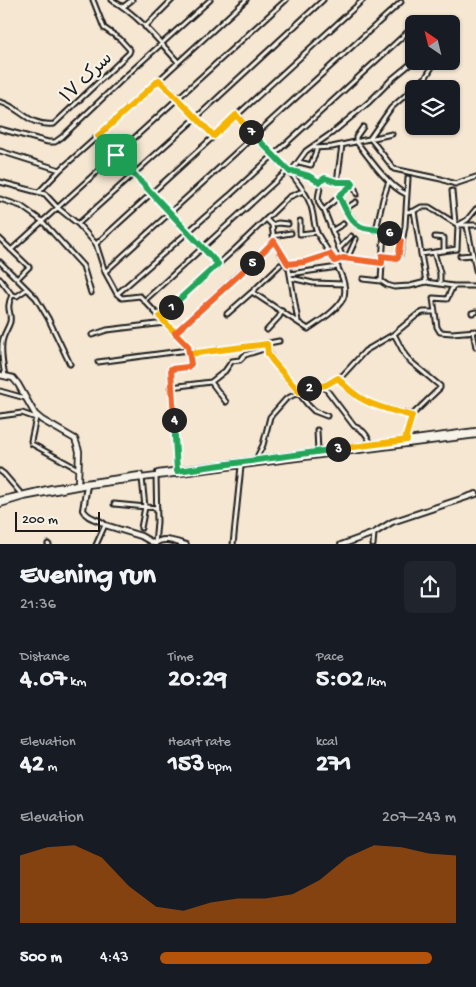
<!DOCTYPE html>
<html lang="en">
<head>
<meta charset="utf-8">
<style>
	body { margin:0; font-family:"Gochi Hand","Playpen Sans Arabic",sans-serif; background:#20242c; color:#f1f3f6; height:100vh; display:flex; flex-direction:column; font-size:19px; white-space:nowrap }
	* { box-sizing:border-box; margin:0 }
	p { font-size:16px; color:#9ea1a6 }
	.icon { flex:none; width:28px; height:28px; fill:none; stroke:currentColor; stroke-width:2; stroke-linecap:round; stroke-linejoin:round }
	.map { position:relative; height:544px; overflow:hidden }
	.panel { display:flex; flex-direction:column; background:#171b24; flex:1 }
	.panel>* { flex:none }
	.needle { width:32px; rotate:325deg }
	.controls { position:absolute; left:405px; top:15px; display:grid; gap:10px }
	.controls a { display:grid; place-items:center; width:55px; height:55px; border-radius:8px; background:#171b24; box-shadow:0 1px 4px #0004; font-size:25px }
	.scale { position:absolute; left:15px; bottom:12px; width:85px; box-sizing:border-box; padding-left:5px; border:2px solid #1c1c1c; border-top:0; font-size:14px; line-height:18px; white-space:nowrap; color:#1c1c1c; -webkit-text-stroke:4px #f7f3e8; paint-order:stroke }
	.pin { position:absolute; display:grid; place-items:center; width:42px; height:42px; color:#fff; margin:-21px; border-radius:10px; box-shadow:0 2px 8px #0006 }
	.km { position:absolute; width:25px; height:25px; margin:-12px; border-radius:50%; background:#222; color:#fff; font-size:14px; line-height:25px; text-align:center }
	.round { display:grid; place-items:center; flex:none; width:52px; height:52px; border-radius:8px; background:#20242c }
	.overview { display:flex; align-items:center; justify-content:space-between; height:85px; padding:0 20px }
	h1 { font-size:28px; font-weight:800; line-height:38px }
	.stats { display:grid; grid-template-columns:repeat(3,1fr); gap:8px; height:85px; padding:5px 20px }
	.stats div { display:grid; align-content:center }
	.stats b { font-size:25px; font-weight:800 }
	.stats small { font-size:14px; font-weight:400 }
	.stats p { font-size:14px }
	.chart { height:140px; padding:10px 20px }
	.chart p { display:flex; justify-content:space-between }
	.chart svg { width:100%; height:90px; margin-top:5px; fill:#b45309; opacity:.7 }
	ul { padding:0 20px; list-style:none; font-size:16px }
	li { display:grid; grid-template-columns:80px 60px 1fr; align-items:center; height:38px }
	li i { height:12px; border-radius:6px; background:#b45309 }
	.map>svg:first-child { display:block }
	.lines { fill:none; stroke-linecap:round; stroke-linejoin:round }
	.minor-casing { stroke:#1c1c1c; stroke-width:7 }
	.tertiary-casing { stroke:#1c1c1c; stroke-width:8 }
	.secondary-casing { stroke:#1c1c1c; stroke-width:8 }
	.minor { stroke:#f7f3e8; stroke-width:3 }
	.tertiary { stroke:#f7f3e8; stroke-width:4 }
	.secondary { stroke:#f7f3e8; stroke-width:4.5 }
	.split-1-casing { stroke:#fff; stroke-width:10 }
	.split-2-casing { stroke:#fff; stroke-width:10 }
	.split-3-casing { stroke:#fff; stroke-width:10 }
	.split-4-casing { stroke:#fff; stroke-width:10 }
	.split-5-casing { stroke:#fff; stroke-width:10 }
	.split-6-casing { stroke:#fff; stroke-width:10 }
	.split-7-casing { stroke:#fff; stroke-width:10 }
	.split-8-casing { stroke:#fff; stroke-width:10 }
	.split-1 { stroke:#22a559; stroke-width:6 }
	.split-2 { stroke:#f5b400; stroke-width:6 }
	.split-3 { stroke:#f5b400; stroke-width:6 }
	.split-4 { stroke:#22a559; stroke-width:6 }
	.split-5 { stroke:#f0652b; stroke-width:6 }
	.split-6 { stroke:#f0652b; stroke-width:6 }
	.split-7 { stroke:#22a559; stroke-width:6 }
	.split-8 { stroke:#f5b400; stroke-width:6 }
	.labels { text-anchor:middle; stroke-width:4.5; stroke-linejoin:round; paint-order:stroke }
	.street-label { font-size:19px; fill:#1c1c1c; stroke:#f7f3e8 }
</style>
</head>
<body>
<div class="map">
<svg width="476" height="545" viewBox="0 0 476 545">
	<rect width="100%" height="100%" fill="#f5e7d2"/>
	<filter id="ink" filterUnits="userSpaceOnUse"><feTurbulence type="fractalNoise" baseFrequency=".02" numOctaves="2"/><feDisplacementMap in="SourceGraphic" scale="10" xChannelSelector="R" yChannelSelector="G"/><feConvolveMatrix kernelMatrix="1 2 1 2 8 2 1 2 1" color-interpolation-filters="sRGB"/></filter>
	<g filter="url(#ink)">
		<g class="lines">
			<g class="minor-casing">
				<path id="minor" d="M112,0C138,15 158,40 178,62
					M123,7L132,0
					M416,24L417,23
					M145,27L172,0
					M435,62L426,77L391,108L370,138L394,169L441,179L455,184L476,177
					M159,80L214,136
					M0,102C21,107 28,127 54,124L129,53L130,50L120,39L104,28L93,0
					M363,127L356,137V141C368,157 389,187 406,194
					M0,129L48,142H55L62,137L128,74L210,0
					M98,136L246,0
					M313,148L332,147L392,134
					M0,151L60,170
					M299,162L311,165L317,148
					M293,171L309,176L319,182L325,178C333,181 348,181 353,184L324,210
					M290,173L306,151L332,133L369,102L392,79L414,61
					M0,182L45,194L58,208L78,224L96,244L105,272L117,294L122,298L140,296L188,347L191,363L189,367L171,369V373L177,471
					M337,182L342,145
					M353,184L357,194
					M320,188C318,198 316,202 324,210L343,258
					M452,191L455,223
					M39,192L60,170L98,136L218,264
					M339,196L347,212L357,225L364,228L384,230L401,241
					M0,199L21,206L42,221L83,266L91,293
					M345,209L356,202
					M414,211L421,254L457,249L458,225L467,220L476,209
					M406,212L414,211L421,207H429L458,225H476
					M266,219L272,225L274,241L289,269L298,321
					M300,221V234L317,232
					M78,224L197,117L323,0
					M272,225L278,223L288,224
					M467,226L476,270
					M333,230L343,224
					M376,230L383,199L389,181
					M273,236L291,233
					M435,237L444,238V251
					M0,239L29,267L17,279
					M96,244L363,0
					M339,249L351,236
					M11,250L286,0
					M434,252L440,273V284
					M421,254L426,282
					M382,256L398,258L400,255L405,226L408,178
					M460,256L473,255
					M347,259L356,239
					M335,261L343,258L382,263
					M0,262L36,298L48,318L70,364
					M288,265L305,262L330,254
					M105,272L401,2
					M290,274L338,267
					M291,278L313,283L344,284
					M0,279L12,295
					M363,279L381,281L387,285L394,287L410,286L426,282L453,286H476
					M381,281L384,230
					M453,286L447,299L433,298L437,327L440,332L452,333L476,331
					M252,292L280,265
					M117,294L229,196L414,26
					M12,295L17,296L27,289
					M144,301L288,170
					M472,313L476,312
					M227,314L252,292L308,329C320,321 336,311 343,299C352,281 325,248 317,233C314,226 314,218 312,210C309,196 298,183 289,171C284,164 276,159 270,152C258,140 247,128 237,115
					M160,317L235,249L289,197L303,191
					M267,330L279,317L282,311
					M473,332L476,347
					M175,333L274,241
					M394,334L405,355L410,361L440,386V388L412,415C412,424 405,432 407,440
					M92,335L107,330L165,323
					M267,344L269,353L272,359L308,405L314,411L327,416
					M189,354L264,344L279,341
					M98,362L188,350
					M5,376C3,366 1,354 2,344C2,336 8,329 10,322C12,311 5,310 12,295
					M338,378C360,405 380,407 412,415
					M211,382L226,402
					M323,385L354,426C366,432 365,433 372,445
					M171,387L211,382L225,371L232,361L240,360L245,355L267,348
					M0,391L25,398
					M0,416L22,413L36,418
					M36,418L31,441L32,444L78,469
					M317,430L318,452
					M258,460V455L263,445L270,417L286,399L311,386L323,385L331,382L343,375L365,351L394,334L417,315L423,312H435
					M0,471L4,474L22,495
					M114,504L157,508
					M141,528L145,507L142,478
					M48,544L49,545
					M155,544L157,522L156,476
					M96,545L105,525
					M233,545L241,466
					M373,545L374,533"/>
			</g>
			<g class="tertiary-casing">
				<path id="tertiary" d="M87,485L83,510C88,520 99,518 105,525L141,536L155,544C162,536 176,542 186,545
					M341,545L374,533L392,522L476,494"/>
			</g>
			<g class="secondary-casing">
				<path id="secondary" d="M0,375L13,378L18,384L35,414L42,420L75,439L79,451L78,484
					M158,473L476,431
					M0,500L52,488L140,475
					M0,504L23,497L87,485L476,435"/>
			</g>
			<use href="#minor" class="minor"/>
			<use href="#tertiary" class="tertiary"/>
			<use href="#secondary" class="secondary"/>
		</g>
	</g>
	<g class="lines" filter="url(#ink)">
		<g class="split-1-casing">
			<path id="split-1" d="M116,155L218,264L171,307"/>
		</g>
		<g class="split-2-casing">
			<path id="split-2" d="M171,307L160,317L188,346L189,354L267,344L268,354L272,360L299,392L309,388"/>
		</g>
		<g class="split-3-casing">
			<path id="split-3" d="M309,388L326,385L338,378C360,405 381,407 412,416L406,436L407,440L338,449"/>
		</g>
		<g class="split-4-casing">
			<path id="split-4" d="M174,420L177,471L338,449"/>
		</g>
		<g class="split-5-casing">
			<path id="split-5" d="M174,420L171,369L188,367L191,364L188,346L175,333L252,263"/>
		</g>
		<g class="split-6-casing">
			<path id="split-6" d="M252,263L274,241L288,264L305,262L330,254L335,261L343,258L382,263V256L398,258L401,241L389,233"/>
		</g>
		<g class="split-7-casing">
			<path id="split-7" d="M251,132L290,172L292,171L309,176L319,182L325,178L337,182H352L353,184L352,185L339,196C346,211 352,228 370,229C377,230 383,229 389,233"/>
		</g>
		<g class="split-8-casing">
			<path id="split-8" d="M116,155L98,136L159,80L214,136L236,115L251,132"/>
		</g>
		<use href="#split-1" class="split-1"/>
		<use href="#split-2" class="split-2"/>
		<use href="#split-3" class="split-3"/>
		<use href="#split-4" class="split-4"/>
		<use href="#split-5" class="split-5"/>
		<use href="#split-6" class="split-6"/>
		<use href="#split-7" class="split-7"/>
		<use href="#split-8" class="split-8"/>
	</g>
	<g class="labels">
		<g class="street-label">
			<text transform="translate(85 76) rotate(-44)" y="7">سرک ۱۷</text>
		</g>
	</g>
</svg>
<div class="controls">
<a><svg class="needle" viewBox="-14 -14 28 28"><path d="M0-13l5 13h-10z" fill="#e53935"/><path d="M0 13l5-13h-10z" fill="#9ea1a6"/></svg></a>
<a><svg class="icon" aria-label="layers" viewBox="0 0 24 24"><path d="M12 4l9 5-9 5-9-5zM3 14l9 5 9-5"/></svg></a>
</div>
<div class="scale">200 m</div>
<div class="pin" style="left:116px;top:155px;background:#1e9e55"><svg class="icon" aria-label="arrive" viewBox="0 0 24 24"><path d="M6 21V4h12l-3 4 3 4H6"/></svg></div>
<b class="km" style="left:171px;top:307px">1</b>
<b class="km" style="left:309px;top:388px">2</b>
<b class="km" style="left:338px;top:449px">3</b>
<b class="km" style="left:174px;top:420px">4</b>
<b class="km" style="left:252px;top:263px">5</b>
<b class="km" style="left:389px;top:233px">6</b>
<b class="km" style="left:251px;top:132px">7</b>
</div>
<section class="panel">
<div class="overview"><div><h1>Evening run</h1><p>21:36</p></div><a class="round"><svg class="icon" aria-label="share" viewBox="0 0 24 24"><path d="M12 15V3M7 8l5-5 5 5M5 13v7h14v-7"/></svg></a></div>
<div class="stats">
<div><p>Distance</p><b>4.07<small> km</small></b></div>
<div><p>Time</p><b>20:29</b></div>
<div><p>Pace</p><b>5:02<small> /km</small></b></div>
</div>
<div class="stats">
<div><p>Elevation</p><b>42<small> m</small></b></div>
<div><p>Heart rate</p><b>153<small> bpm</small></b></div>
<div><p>kcal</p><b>271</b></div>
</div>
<div class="chart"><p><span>Elevation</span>207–243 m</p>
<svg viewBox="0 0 160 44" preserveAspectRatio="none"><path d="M0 44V11L10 7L20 6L30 12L40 26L50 36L60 38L70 34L80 32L90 32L100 30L110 23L120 12L130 6L140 7L150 10L160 11V44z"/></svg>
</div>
<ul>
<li><b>500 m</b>4:43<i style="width:92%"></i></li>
</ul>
</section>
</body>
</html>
